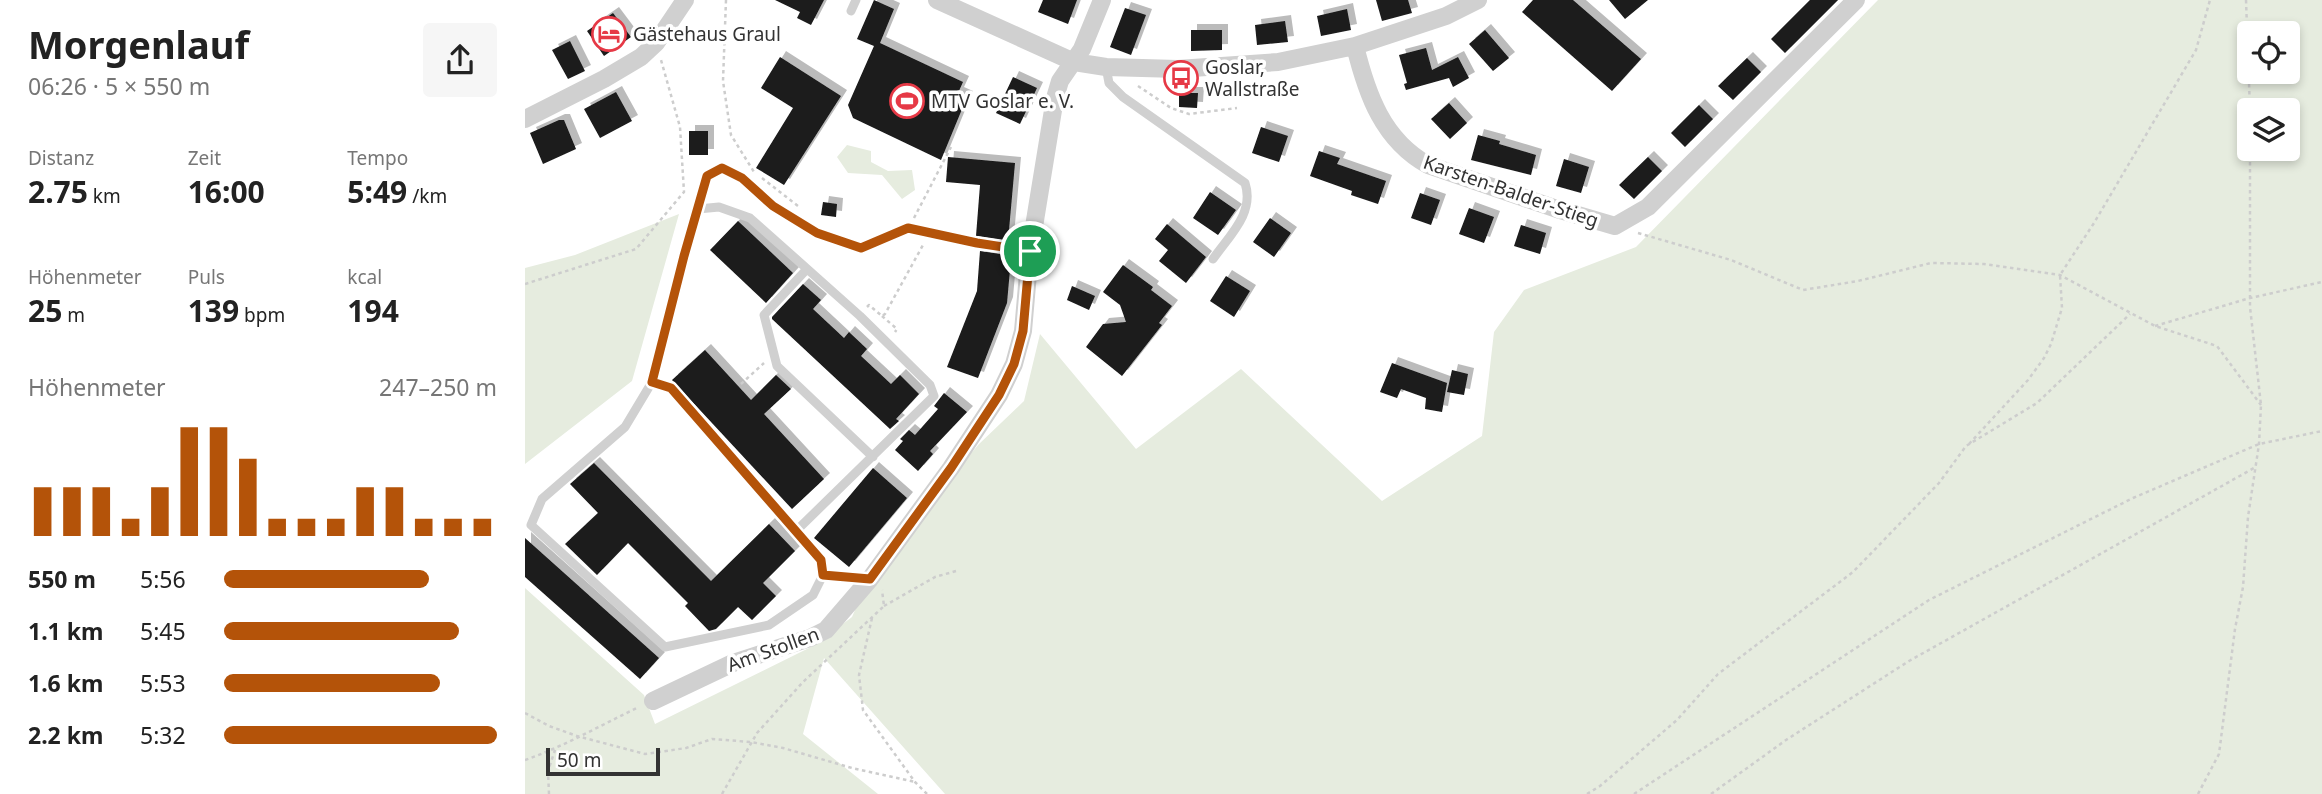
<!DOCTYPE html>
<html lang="de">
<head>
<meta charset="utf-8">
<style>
	body { margin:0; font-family:"Noto Sans",sans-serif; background:#f6f6f6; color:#222; height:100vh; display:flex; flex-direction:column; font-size:26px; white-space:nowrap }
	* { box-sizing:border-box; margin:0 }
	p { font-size:23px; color:#767676 }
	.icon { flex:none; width:38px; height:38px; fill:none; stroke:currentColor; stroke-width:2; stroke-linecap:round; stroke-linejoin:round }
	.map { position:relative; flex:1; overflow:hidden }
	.details { display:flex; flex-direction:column; background:#fff; width:525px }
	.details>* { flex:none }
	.fabs { position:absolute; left:1712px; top:21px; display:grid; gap:14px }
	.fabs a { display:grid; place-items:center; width:63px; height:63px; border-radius:7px; background:#fff; box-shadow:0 4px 10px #0003; font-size:35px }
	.scale { position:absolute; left:21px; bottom:18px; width:114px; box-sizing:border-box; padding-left:7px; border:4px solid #333; border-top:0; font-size:19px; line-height:24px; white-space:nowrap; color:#333; -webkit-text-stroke:5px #fff; paint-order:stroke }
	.pin { position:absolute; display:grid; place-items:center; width:60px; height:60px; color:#fff; margin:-30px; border:4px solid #fff; border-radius:50%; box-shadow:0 2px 7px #0007 }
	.round { display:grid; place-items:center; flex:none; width:74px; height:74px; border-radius:7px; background:#f6f6f6 }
	.headline { display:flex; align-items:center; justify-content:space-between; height:119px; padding:0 28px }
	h1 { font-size:38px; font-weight:700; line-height:52px }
	.stats { display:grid; grid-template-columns:repeat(3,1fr); gap:10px; height:119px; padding:7px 28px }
	.stats div { display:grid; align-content:center }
	.stats b { font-size:30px; font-weight:700 }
	.stats small { font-size:19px; font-weight:400 }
	.stats p { font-size:19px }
	.chart { height:196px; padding:14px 28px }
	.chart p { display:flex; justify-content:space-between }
	.chart svg { width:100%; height:126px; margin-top:7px; stroke:#b45309; stroke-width:6 }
	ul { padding:0 28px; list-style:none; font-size:23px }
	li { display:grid; grid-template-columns:112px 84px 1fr; align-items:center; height:52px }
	li i { height:18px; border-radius:9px; background:#b45309 }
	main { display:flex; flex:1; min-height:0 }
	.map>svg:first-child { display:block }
	.green { fill:#e6ecdf; fill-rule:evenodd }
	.building { fill:#1a1a1a; filter:url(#shadow) }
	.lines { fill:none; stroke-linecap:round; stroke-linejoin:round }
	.path { stroke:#cdcdcd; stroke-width:2.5; stroke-dasharray:3.5 3.5; stroke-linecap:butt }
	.service { stroke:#d0d0d0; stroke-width:9 }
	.minor { stroke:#d0d0d0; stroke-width:18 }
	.route-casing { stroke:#fff; stroke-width:14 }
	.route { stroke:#b45309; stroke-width:9 }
	.labels { text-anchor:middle; stroke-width:7; stroke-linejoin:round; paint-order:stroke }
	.poi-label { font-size:19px; fill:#333; stroke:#fff; text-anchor:start }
	.street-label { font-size:19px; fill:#333; stroke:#fff }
</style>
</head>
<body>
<main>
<section class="details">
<div class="headline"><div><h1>Morgenlauf</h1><p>06:26 · 5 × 550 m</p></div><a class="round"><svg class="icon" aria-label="share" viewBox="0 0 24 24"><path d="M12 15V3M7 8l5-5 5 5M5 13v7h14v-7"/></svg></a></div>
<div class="stats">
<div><p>Distanz</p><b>2.75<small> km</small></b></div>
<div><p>Zeit</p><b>16:00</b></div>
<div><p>Tempo</p><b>5:49<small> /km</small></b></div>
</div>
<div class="stats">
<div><p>Höhenmeter</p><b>25<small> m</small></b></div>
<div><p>Puls</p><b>139<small> bpm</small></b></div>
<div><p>kcal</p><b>194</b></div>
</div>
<div class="chart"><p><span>Höhenmeter</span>247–250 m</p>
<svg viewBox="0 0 160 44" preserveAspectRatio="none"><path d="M5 44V27M15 44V27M25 44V27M35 44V38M45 44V27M55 44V6M65 44V6M75 44V17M85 44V38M95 44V38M105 44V38M115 44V27M125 44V27M135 44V38M145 44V38M155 44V38"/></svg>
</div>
<ul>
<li><b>550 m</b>5:56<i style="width:75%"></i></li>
<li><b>1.1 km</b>5:45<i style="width:86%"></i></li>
<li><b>1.6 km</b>5:53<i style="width:79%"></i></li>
<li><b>2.2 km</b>5:32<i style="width:100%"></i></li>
</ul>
</section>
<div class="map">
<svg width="1797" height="794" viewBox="0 0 1797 794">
	<defs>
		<filter id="shadow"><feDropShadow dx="6" dy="-6" stdDeviation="0" flood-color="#0004"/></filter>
	</defs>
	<rect width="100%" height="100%" fill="#fff"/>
	<path class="green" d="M1353,0H1797V794H420L299,658L278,734L353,794H0V588L119,695L130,724L290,645L327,617L348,569L454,444L499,401L515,334L611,449L716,369L857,501L957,436L969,332L999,290L1111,247ZM1724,33H1762V72H1724ZM1724,110H1762V149H1724Z
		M322,145L346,151V162L363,171L387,170L390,190L377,199L357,175L323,173L312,157Z
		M154,214L107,381L0,464V268L50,255Z"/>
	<path class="building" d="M250,0H299L286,25L272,18L275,12Z
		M349,0L369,9L355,43L438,82L433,93L442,97L416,160L328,118L323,105L349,46L332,39Z
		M518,0H552L543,24L513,12Z
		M851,0H883L887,13L857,21Z
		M1008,0H1048L1116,59L1087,91L997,12Z
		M1084,0H1123L1100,19Z
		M1285,0H1313L1260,53L1246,39Z
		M600,8L621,15L606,55L585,47Z
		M822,9L826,30L796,36L792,16Z
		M88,13L106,37L79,56L62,31Z
		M760,21L763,42L732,45L730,25Z
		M666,30H697V50L666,51Z
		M960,30L984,58L968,71L944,44Z
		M45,41L60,71L43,79L27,50Z
		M901,48L907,70L933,57L944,78L928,87L924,78L881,90L879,84L882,83L874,55Z
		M255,57L316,96L259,185L231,168L268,108L236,88Z
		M1222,58L1236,72L1208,100L1193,86Z
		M488,77L512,88L495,124L471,113Z
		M91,92L107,121L75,138L59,109Z
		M654,93H673L672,108L654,107Z
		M924,103L942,123L925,139L906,119Z
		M1174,105L1188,119L1160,147L1146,133Z
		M34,120H39L51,149L18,164L5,133Z
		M736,127L763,136L754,162L727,153Z
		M164,131H183V155H164Z
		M953,135L975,141L974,144L1011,155L1006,175L946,160Z
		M794,151L815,158L812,164L861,181L853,204L826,195L827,191L785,176Z
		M423,157L490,163L483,241L451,236L455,185L421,182Z
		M1123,157L1137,171L1109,199L1094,185Z
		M1039,159L1064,167L1056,193L1031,186Z
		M685,192L711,210L693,235L668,218Z
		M895,193L915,200L906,225L886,218Z
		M298,202L312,204L311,217L296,215Z
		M944,208L969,217L959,243L934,234Z
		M745,218L766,233L749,257L728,242Z
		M213,221L268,273L241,303L185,250Z
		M642,224L681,257L661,283L634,261L643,250L630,239Z
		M996,225L1021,233L1015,254L989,246Z
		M455,251L482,255L481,258H486L482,303L453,378L422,367L452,291Z
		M598,265L628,287L626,290L647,306L634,323L637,325L597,376L561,347L578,324L601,322L595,305L578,292Z
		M701,276L725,291L709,317L685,301Z
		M278,284L296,300L288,309L319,338L324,332L342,349L336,356L366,384L375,375L394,394L371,419L374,421L365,429L247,319V317Z
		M547,286L570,296L564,310L542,300Z
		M180,350L226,400L251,375L266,389L239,414L299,479L267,509L147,380Z
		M867,363L922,383L917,412L900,409L901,398L876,389L872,398L855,392Z
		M927,370L943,374L939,395L922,392Z
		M419,393L442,412L405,451L408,454L393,471L370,450L378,441L375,439L384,430L390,435L413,409L409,406Z
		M69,463L186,581L244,524L270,551L238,583L251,596L227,620L213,607L191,629L184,631L160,606L163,603L103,543L72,575L40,544L73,513L45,484Z
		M348,468L382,498L324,567L289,538Z
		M0,538L134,658L115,679L0,577Z"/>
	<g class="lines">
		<path class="path" d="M201,0L198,81L206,135L229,172
			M1721,0L1725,110
			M613,86L646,108L664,114L712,108
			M237,178L273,206
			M389,218L426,147
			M1113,233L1206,260L1278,290L1333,281L1406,263L1459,264L1535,275L1630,326L1692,346L1736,405
			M0,284L111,249L159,192L155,127L136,60
			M342,307L344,305L357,316L360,314L398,245
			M357,316L372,329L370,332
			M1630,326L1725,298L1797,282
			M216,384L239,363
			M1444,444L1503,380L1519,358L1526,344L1537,308L1535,275L1569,223L1671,50L1685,0
			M359,606L410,577L431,571
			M347,618L334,675L338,710L390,782L402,794
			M0,713L24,726L52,736L120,754L161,748L187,739L226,742L258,748L327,768L390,782
			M0,760C40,746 76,725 114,707
			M24,794L23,771L30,750
			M197,794L232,733L278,682L359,606L357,590
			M1062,794L1075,786L1152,720L1193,674L1328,572L1414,483L1441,446L1512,403L1605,314
			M1109,794L1404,600L1608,498L1734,444L1797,431
			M1186,794L1261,740L1384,661L1729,468
			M1673,794L1694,754L1710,629L1718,587L1723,517L1734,444L1736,405L1725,307V149"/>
		<path class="service" d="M326,11L331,0
			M581,67L584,83L598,97L720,183C730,213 704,236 688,259
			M173,209L194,207L225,218L335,316L405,385L409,396L271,531
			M282,269L239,315L252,366L348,457
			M127,382L146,388L296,560L298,575L288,595L244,625L140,647L6,525L17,499L100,427L127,382L159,256L182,176L197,168L217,178L248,206L292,233L336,248L383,228L452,243L505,251
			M298,575L344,578"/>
		<path class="minor" d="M412,0L549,62L581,67L653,69L753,62L830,46L921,16L953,0
			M830,46C842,95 858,140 903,165L1032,209L1090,226L1123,207L1331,0
			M0,119L79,79L116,57L131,43L160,0
			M128,701L208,663L285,638L301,630L345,579L426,468L474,395L489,364L498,331L505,251L530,98L535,81L557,49L577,0"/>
	</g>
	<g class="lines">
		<g class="route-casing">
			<path id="route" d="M197,168L217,178L248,206L292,233L336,248L383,228L452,243L505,251L498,331L489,364L474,395L426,468L345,579L298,575L296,560L146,388L127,382L159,256L182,176Z"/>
		</g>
		<use href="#route" class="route"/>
	</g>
	<defs>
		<g id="hotel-ring" transform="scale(1.75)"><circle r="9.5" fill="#fff" stroke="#e63946" stroke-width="1.5"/><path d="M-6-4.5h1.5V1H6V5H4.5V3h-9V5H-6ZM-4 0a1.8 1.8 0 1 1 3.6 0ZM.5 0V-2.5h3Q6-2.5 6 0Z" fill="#e63946"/></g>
		<g id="bus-ring" transform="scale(1.75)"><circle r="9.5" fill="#fff" stroke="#e63946" stroke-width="1.5"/><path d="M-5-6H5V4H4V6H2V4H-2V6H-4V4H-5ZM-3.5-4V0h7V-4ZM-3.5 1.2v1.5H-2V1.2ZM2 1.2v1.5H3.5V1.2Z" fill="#e63946"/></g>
		<g id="stadium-ring" transform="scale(1.75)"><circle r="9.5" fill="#fff" stroke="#e63946" stroke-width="1.5"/><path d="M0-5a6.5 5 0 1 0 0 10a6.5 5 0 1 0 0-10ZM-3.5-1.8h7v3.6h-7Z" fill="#e63946"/></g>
	</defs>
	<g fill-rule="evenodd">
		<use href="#hotel-ring" x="84" y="34"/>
		<use href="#bus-ring" x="656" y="78"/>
		<use href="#stadium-ring" x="382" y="101"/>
	</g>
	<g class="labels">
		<g class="poi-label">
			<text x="108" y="41">Gästehaus Graul</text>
			<text x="680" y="74">Goslar,<tspan x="680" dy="22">Wallstraße</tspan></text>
			<text x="406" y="108">MTV Goslar e. V.</text>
		</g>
		<g class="street-label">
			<text transform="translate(986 191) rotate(19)" y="7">Karsten-Balder-Stieg</text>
			<text transform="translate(248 649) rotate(-20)" y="7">Am Stollen</text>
		</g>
	</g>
</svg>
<div class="fabs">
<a><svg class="icon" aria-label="locate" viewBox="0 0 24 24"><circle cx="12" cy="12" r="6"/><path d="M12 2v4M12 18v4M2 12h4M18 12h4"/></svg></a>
<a><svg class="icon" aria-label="layers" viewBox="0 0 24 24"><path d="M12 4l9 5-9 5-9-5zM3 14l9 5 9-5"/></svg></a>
</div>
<div class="scale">50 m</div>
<div class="pin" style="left:505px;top:251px;background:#1e9e55"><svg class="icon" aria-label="arrive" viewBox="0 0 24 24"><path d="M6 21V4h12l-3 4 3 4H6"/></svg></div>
</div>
</main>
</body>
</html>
